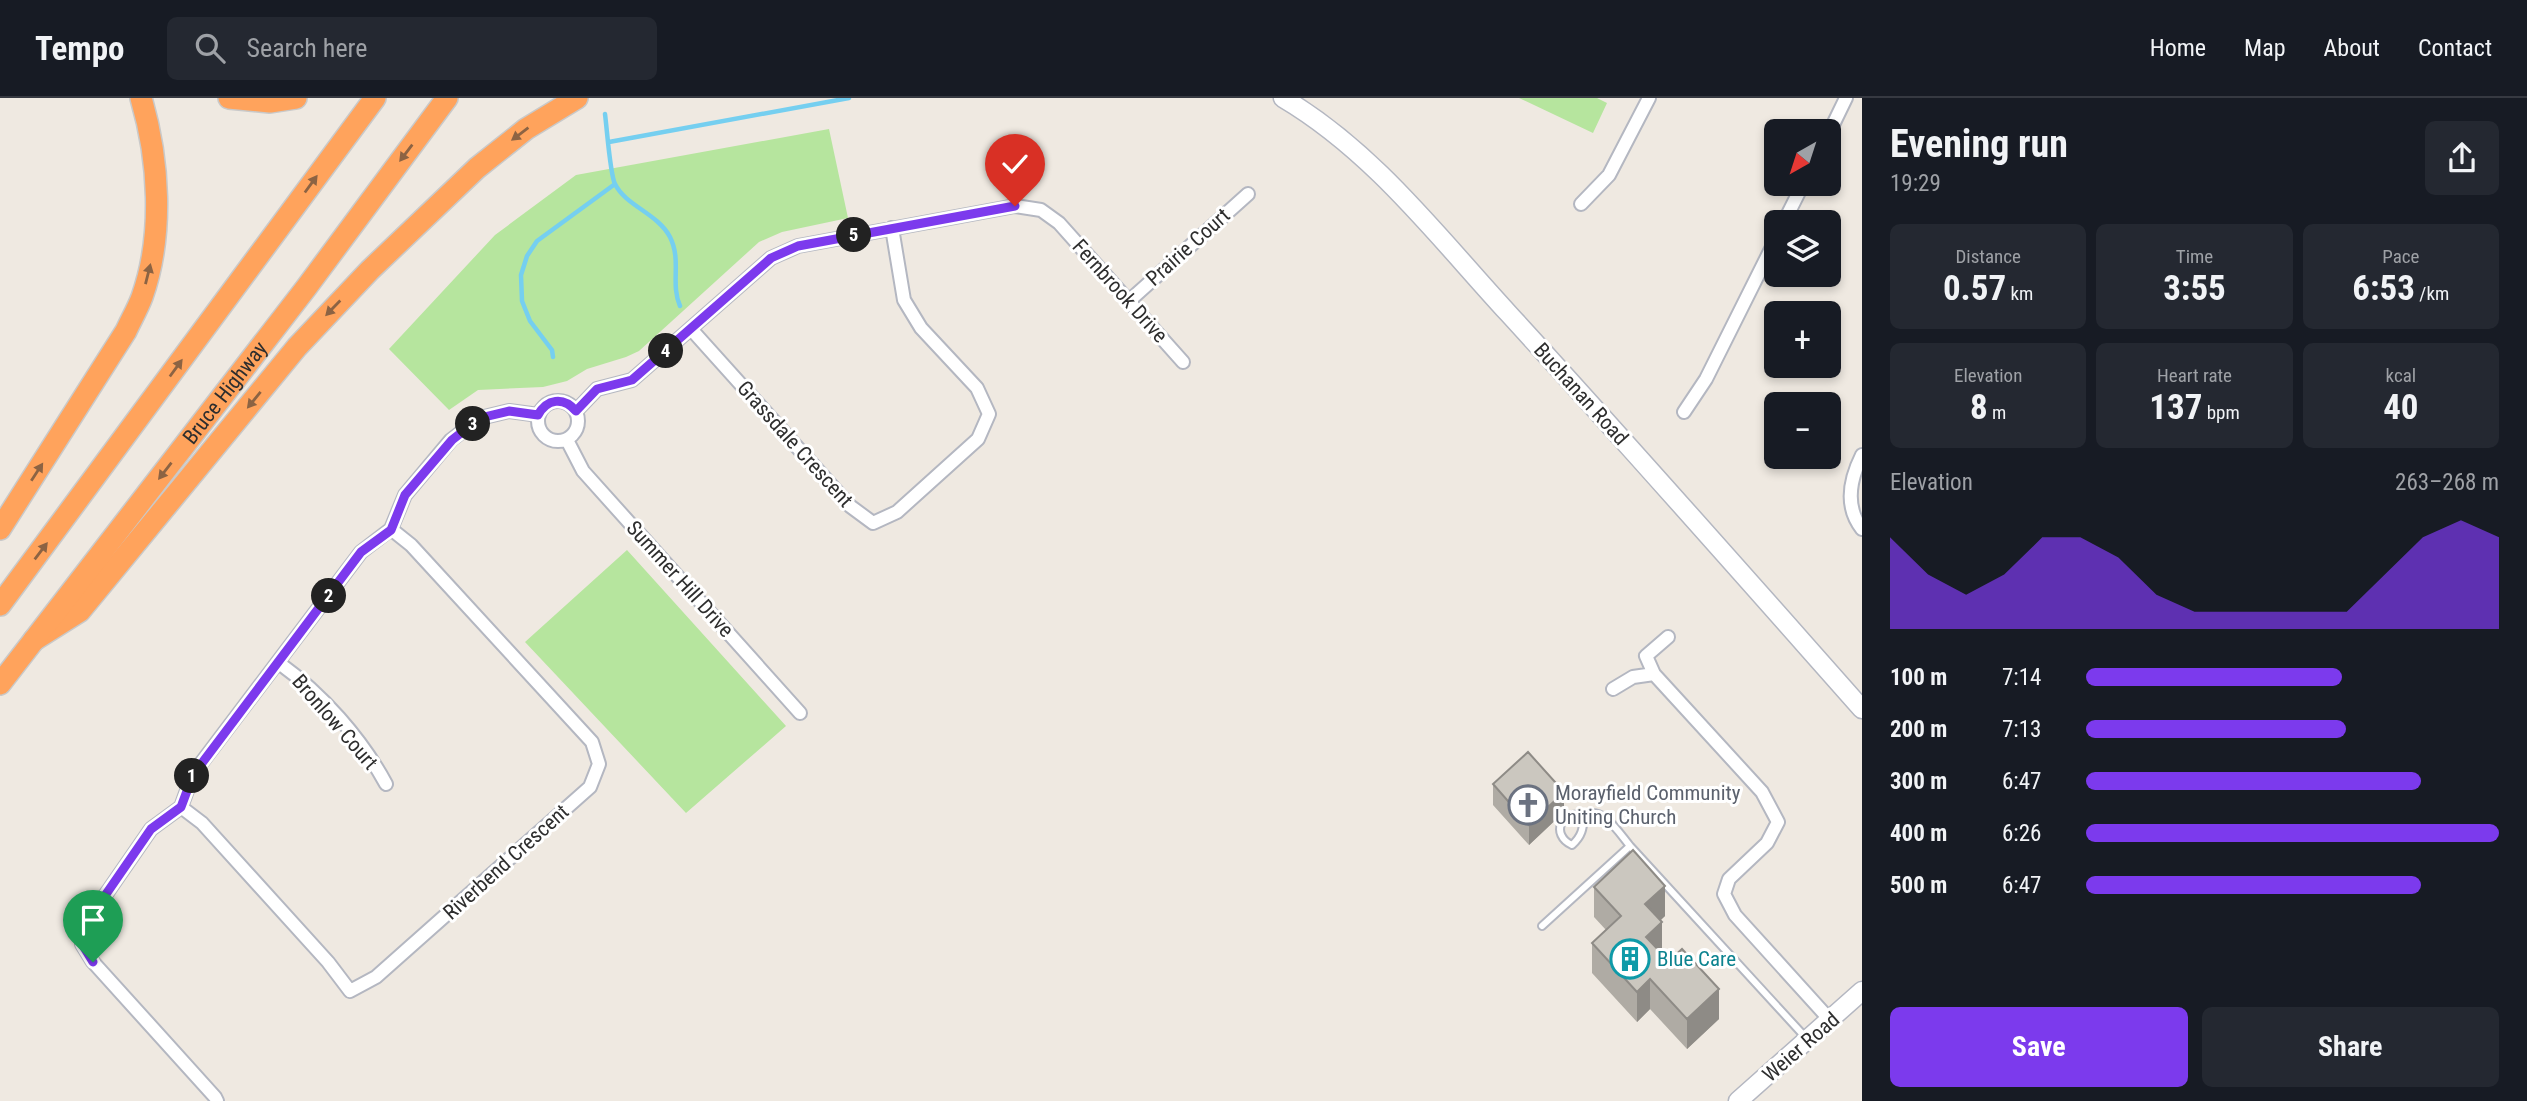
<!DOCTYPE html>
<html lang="en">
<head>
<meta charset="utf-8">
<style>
	body { margin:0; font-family:"Roboto Condensed",sans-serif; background:#242831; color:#f1f3f6; height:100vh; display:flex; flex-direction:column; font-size:26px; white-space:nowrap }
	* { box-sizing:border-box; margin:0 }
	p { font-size:23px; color:#9ea1a6 }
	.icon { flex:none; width:38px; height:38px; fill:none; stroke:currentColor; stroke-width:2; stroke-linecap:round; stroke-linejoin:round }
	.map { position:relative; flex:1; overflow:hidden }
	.panel { display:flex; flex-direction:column; background:#171b24; width:665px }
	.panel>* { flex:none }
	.needle { width:46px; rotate:219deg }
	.controls { position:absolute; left:1764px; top:21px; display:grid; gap:14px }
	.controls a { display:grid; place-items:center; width:77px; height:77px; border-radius:10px; background:#171b24; box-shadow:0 4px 10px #0003; font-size:35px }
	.pin { position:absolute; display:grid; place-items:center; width:60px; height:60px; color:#fff; margin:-72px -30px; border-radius:50% 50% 50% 0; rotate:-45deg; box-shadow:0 0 7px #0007 }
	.pin .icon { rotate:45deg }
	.km { position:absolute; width:35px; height:35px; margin:-18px; border-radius:50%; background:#222; color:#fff; font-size:19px; line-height:35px; text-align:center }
	.round { display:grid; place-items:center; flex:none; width:74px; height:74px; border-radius:10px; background:#242831 }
	.overview { display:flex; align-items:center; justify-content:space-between; height:119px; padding:0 28px }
	h1 { font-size:38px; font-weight:700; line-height:52px }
	.metrics { display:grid; grid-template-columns:repeat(3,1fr); gap:10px; height:119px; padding:7px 28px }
	.metrics div { display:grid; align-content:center; border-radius:10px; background:#242831; text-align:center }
	.metrics b { font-size:35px; font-weight:700 }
	.metrics small { font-size:19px; font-weight:400 }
	.metrics p { font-size:19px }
	.chart { height:196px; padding:14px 28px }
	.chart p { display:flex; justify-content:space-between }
	.chart svg { width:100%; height:126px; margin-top:7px; fill:#7c3aed; opacity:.7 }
	.cta { display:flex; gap:14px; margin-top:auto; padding:14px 28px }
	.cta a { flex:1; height:80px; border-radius:10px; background:#7c3aed; color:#fff; font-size:28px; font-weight:700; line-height:80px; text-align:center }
	.cta a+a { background:#242831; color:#f1f3f6 }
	ul { padding:0 28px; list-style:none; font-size:23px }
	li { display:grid; grid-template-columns:112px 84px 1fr; align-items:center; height:52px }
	li i { height:18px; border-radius:9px; background:#7c3aed }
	header { display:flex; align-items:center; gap:42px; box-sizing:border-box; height:98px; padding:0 35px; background:#171b24; border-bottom:2px solid #363941 }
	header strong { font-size:33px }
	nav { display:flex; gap:38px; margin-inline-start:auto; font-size:24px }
	.search { width:490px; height:63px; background:#242831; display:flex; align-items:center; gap:18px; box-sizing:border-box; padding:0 24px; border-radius:10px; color:#9ea1a6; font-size:26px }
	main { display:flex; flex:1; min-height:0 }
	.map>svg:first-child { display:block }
	.grass { fill:#b6e59e }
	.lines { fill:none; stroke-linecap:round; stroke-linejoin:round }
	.stream { stroke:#75cff0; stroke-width:4.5 }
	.lane-casing { stroke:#b4b7c1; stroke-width:10 }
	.street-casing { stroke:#b4b7c1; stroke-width:16 }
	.secondary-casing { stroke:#b4b7c1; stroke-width:21 }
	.highway-casing { stroke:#c9c9c9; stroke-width:24 }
	.lane { stroke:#fff; stroke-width:6 }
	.street { stroke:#fff; stroke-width:12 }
	.secondary { stroke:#fff; stroke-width:18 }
	.highway { stroke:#ffa35c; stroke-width:21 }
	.wall { fill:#afaba4 }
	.shaded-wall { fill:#8e8b86 }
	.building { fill:#cbc7bf; stroke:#8e8b86; stroke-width:2 }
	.oneway { fill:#8c6343 }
	.route-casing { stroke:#fff; stroke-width:14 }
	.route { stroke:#7c3aed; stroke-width:9 }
	.labels { text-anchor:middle; stroke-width:6; stroke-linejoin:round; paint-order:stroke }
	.street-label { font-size:21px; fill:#2e2e2e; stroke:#fff }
	.worship-label { font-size:21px; fill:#5b616d; stroke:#fff; text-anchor:start }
	.culture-label { font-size:21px; fill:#0d838f; stroke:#fff; text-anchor:start }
</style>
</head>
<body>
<header>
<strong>Tempo</strong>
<div class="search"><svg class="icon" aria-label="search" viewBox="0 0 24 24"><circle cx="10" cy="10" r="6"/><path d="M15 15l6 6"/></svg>Search here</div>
<nav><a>Home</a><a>Map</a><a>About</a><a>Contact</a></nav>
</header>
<main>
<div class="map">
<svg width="1862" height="1003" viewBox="0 0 1862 1003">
	<rect width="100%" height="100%" fill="#efe9e1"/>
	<path class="grass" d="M1519,0H1597L1607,5L1593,35Z
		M829,31L848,120L782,134L759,144L639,253L626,259L587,271L567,283L543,289L478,292L449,312L389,251L495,137L576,77Z
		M627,452L786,628L686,715L525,544Z"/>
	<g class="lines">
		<path class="stream" d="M605,16C607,31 610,76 615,86C626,108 657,115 670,139C682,163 670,185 680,208
			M609,44L849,0
			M553,259L552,252L530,223L522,203L521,177L527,158L537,143L615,86"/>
		<g class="lane-casing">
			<path id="lane" d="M1584,718C1583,731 1582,738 1572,747C1550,737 1561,710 1584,718C1602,706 1619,735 1630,748
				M1542,828L1630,748L1807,941"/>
		</g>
		<g class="street-casing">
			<path id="street" d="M1829,35L1846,0
				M1581,106L1609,77L1649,0
				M1784,124L1803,86
				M1129,203L1248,96
				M691,231L850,408L873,425L897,414L978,341L989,316L977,290L921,230L904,202L892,130
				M538 323a20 20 0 1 1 40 0a20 20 0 1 1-40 0Z
				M576,313L597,291L632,282L771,160L798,148L1015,108L1041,112L1059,125L1183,264
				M1684,314L1706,281L1776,141
				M567,342L583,373L800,615
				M1862,357C1850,381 1844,408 1862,431
				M279,565C322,596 361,640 386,686
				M1654,576L1646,558L1668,539
				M1613,591L1633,579L1654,576L1762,694L1778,724L1767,745L1729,781L1724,796L1735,817L1831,923
				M181,709L202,725L328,864L350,893L376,879L590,689L599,666L592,644L411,447L391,431
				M217,1003L215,999L93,864L82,846L84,828L151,731L181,709L193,676L361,454L391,431L405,397L451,342L480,320L509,313L539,317"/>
		</g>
		<g class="secondary-casing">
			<path id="secondary" d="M1283,0C1373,53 1438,139 1508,215C1628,346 1745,479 1862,611
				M1738,1003L1862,893"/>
		</g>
		<g class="highway-casing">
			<g id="highway">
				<path d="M229,0L270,4L296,0"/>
				<path d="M0,431L126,233C131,222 138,210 142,199C164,137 159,61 141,0"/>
				<path d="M0,507L375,0"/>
				<path d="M34,542L80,513L297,249L370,172L477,70L526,31L577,0"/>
				<path id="s1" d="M0,586L306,190L447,0"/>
			</g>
		</g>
		<use href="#lane" class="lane"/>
		<use href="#street" class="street"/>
		<use href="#secondary" class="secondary"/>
		<use href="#highway" class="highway"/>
	</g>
	<path class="wall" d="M1493,686L1564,714L1529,747L1493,707Z
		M1594,789L1665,818L1661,822V855L1719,921L1687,951L1650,911L1637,924L1592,875V845L1606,832L1594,819Z"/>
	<path class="shaded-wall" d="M1564,694V714L1529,747V727Z
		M1665,788V818L1645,836V806Z
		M1662,824V854L1646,869V839Z
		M1650,881V911L1637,924V894Z
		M1719,891V921L1687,951V921Z"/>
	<path class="building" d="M1528,654L1564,694L1529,727L1493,686Z
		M1633,752L1665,788L1645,806L1662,824L1646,839L1669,863L1682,851L1719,891L1687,921L1650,881L1637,894L1592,845L1621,818L1594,789Z"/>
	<defs><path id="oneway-solid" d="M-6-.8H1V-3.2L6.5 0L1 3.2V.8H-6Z" transform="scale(1.75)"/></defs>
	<g class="oneway">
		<use href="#oneway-solid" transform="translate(520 36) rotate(143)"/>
		<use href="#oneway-solid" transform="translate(406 55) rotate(127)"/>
		<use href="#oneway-solid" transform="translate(311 86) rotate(-54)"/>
		<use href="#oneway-solid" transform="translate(148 176) rotate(-76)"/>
		<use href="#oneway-solid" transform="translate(333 210) rotate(134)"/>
		<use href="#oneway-solid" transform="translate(176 270) rotate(-54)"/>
		<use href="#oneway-solid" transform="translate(254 302) rotate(129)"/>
		<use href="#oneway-solid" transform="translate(165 373) rotate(128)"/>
		<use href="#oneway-solid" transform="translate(37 374) rotate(-57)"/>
		<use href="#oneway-solid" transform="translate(41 453) rotate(-53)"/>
	</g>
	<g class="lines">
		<g class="route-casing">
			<path id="route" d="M93,864L82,846L84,828L151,731L181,709L193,677L361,454L391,432L405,397L452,342L480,320L509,313L538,317C547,301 563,298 576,313L597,291L632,282L771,160L798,148L1015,108"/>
		</g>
		<use href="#route" class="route"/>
	</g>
	<defs>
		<g id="church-ring" transform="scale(2.0125)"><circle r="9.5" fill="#fff" stroke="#6b7280" stroke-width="1.5"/><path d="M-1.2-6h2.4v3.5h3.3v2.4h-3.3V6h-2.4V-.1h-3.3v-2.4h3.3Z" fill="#6b7280"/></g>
		<g id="building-ring" transform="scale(2.0125)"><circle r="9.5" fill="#fff" stroke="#0f9aa8" stroke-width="1.5"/><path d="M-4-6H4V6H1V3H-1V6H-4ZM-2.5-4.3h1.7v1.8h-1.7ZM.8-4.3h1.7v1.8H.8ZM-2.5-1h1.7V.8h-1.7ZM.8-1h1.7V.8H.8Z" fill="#0f9aa8"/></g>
	</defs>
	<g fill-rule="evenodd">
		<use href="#church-ring" x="1528" y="707"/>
		<use href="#building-ring" x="1630" y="861"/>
	</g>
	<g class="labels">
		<g class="street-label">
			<text transform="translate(1188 149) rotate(-42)" y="7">Prairie Court</text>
			<text transform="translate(1120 193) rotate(48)" y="7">Fernbrook Drive</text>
			<text dy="7" stroke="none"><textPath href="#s1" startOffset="368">Bruce Highway</textPath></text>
			<text transform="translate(1581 296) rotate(48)" y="7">Buchanan Road</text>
			<text transform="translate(795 346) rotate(48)" y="7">Grassdale Crescent</text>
			<text transform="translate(680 481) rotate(48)" y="7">Summer Hill Drive</text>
			<text transform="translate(335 624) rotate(49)" y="7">Bronlow Court</text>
			<text transform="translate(506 764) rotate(-42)" y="7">Riverbend Crescent</text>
			<text transform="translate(1801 949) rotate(-41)" y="7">Weier Road</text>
		</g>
		<g class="worship-label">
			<text x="1555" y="702">Morayfield Community<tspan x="1555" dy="24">Uniting Church</tspan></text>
		</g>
		<g class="culture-label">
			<text x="1657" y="868">Blue Care</text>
		</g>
	</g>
</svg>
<div class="controls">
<a><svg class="needle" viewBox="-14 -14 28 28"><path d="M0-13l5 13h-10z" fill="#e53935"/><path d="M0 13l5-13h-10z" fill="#9ea1a6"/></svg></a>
<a><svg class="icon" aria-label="layers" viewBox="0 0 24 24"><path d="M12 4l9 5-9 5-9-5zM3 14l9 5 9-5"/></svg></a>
<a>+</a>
<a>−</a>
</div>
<div class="pin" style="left:93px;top:864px;background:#1e9e55"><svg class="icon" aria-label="arrive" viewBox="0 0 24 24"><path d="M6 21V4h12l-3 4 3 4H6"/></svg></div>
<div class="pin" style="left:1015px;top:108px;background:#d93025"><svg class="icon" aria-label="check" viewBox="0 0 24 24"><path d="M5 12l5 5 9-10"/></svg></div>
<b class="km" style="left:192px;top:678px">1</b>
<b class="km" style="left:329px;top:498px">2</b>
<b class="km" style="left:473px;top:326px">3</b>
<b class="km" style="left:666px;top:253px">4</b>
<b class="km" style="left:854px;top:137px">5</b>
</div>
<section class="panel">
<div class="overview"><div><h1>Evening run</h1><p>19:29</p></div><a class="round"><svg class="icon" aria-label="share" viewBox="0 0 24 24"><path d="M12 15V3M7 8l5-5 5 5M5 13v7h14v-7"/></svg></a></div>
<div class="metrics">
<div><p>Distance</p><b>0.57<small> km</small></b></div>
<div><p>Time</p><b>3:55</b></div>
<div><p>Pace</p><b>6:53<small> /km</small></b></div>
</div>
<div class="metrics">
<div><p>Elevation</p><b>8<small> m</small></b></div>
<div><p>Heart rate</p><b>137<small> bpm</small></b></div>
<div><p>kcal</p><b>40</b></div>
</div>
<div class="chart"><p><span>Elevation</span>263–268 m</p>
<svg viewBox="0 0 160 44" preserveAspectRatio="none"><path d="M0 44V12L10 25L20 32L30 25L40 12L50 12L60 19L70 32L80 38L90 38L100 38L110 38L120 38L130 25L140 12L150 6L160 12V44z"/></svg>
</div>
<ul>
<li><b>100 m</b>7:14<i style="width:62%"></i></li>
<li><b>200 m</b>7:13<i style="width:63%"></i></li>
<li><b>300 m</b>6:47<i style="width:81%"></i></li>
<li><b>400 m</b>6:26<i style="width:100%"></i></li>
<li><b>500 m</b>6:47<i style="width:81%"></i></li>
</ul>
<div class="cta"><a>Save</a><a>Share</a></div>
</section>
</main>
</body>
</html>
